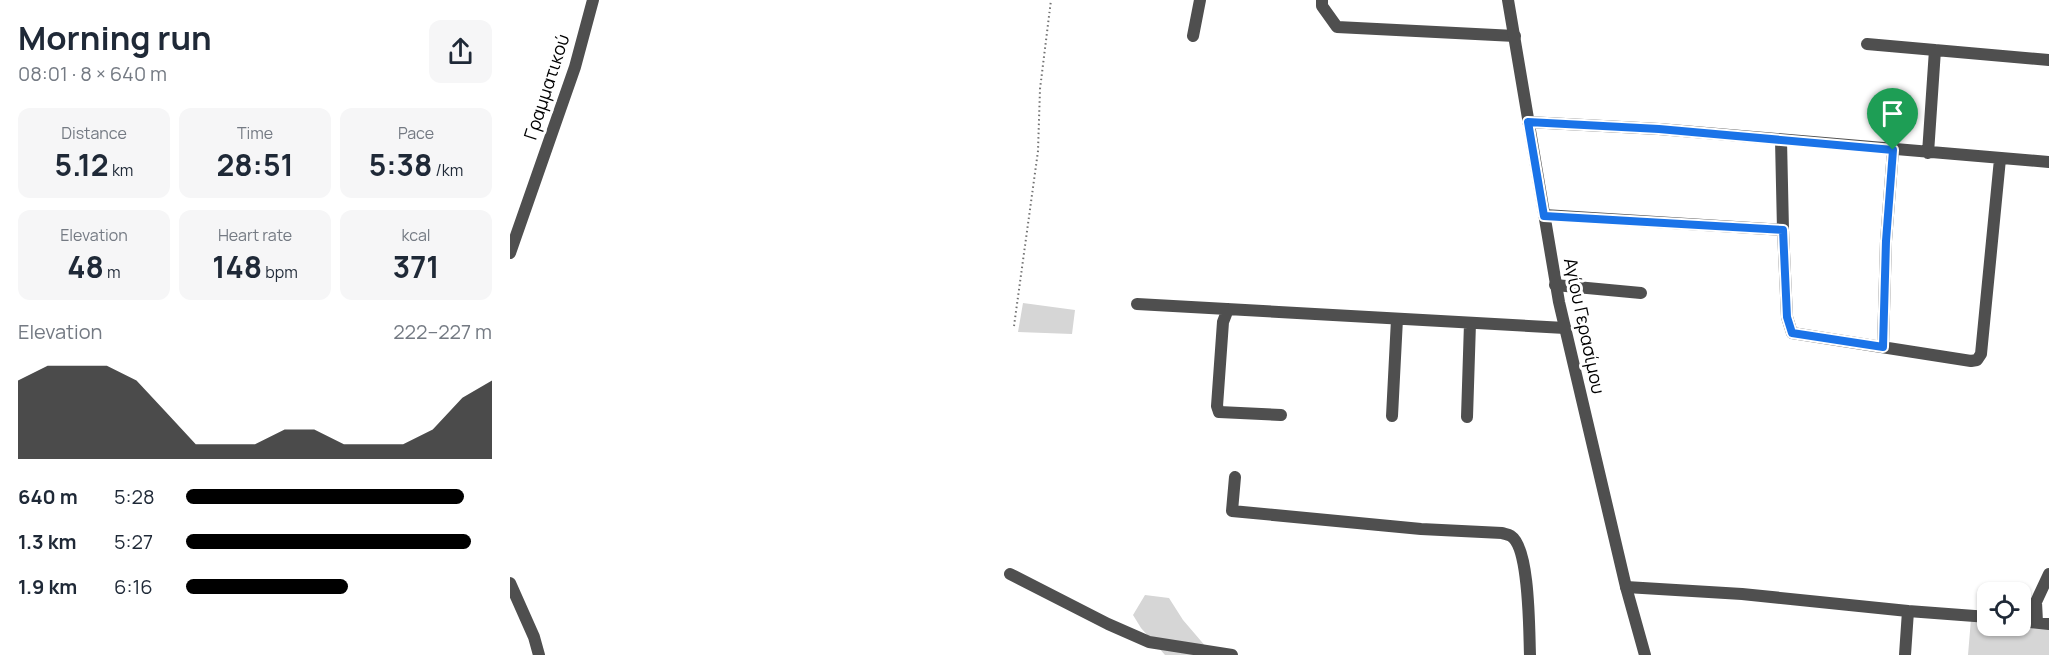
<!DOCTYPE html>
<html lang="en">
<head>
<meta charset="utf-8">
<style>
	body { margin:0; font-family:Manrope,sans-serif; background:#f6f6f7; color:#1f2937; height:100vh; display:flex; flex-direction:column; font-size:22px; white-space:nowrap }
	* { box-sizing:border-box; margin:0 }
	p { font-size:20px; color:#747a83 }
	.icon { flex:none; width:33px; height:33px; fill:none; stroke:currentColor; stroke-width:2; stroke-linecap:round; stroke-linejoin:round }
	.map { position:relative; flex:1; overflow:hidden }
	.details { display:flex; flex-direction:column; background:#fff; width:510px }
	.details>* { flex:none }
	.controls { position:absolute; left:1467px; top:582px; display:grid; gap:12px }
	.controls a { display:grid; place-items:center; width:54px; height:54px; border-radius:12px; background:#fff; box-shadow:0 2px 4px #0004; font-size:30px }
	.pin { position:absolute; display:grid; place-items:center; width:51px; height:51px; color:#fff; margin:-62px -26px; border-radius:50% 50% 50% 0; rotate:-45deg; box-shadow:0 0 6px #0007 }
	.pin .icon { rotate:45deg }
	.round { display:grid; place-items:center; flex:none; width:63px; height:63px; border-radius:12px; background:#f6f6f7 }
	.summary { display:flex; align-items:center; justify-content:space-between; height:102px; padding:0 18px }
	h1 { font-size:33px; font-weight:700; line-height:45px }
	.stats { display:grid; grid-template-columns:repeat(3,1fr); gap:9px; height:102px; padding:6px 18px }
	.stats div { display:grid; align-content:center; border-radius:12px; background:#f6f6f7; text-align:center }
	.stats b { font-size:30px; font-weight:700 }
	.stats small { font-size:16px; font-weight:400 }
	.stats p { font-size:16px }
	.chart { height:168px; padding:12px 18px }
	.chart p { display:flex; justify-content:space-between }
	.chart svg { width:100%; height:108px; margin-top:6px; fill:#000; opacity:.7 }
	ul { padding:0 18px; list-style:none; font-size:20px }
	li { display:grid; grid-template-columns:96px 72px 1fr; align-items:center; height:45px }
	li i { height:15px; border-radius:8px; background:#000 }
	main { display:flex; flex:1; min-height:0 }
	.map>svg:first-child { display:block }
	.green { fill:#d6d6d6 }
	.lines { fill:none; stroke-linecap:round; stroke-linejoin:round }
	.path { stroke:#717171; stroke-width:2; stroke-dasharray:1.5 3; stroke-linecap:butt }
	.minor { stroke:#4f4f4f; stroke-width:12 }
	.tertiary { stroke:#4f4f4f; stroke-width:12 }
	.route-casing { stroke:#fff; stroke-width:12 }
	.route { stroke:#1a73e8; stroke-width:8 }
	.labels { text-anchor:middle; stroke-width:6; stroke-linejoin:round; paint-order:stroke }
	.street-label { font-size:18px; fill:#000; stroke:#fff }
</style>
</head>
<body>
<main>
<section class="details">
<div class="summary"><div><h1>Morning run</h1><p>08:01 · 8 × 640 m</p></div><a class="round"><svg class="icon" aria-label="share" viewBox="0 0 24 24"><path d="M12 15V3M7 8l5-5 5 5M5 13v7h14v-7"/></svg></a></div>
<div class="stats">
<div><p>Distance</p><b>5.12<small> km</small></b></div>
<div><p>Time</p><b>28:51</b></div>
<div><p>Pace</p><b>5:38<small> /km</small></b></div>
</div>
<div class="stats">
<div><p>Elevation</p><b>48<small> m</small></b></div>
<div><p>Heart rate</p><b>148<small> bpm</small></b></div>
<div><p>kcal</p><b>371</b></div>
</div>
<div class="chart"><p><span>Elevation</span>222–227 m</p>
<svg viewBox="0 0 160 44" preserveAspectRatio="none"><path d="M0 44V12L10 6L20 6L30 6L40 12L50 25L60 38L70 38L80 38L90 32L100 32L110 38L120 38L130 38L140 32L150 19L160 12V44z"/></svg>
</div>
<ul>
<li><b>640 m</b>5:28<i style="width:91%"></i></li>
<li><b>1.3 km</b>5:27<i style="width:93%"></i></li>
<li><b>1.9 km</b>6:16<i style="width:53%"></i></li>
</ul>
</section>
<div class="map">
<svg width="1539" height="655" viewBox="0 0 1539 655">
	<rect width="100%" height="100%" fill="#fff"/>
	<path class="green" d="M513,303L565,310L562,334L508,332Z
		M635,595L659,598L673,620L703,655H655L631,628L623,615Z
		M1461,619L1477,621L1478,626L1539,628V655H1458Z"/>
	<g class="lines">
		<path class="path" d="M504,326L528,151L530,89L541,0"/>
		<path class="minor" d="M812,0V6L827,27L1005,36
			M683,36L690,0
			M1357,44L1539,60
			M1018,122L1149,129L1539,162
			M1418,153L1425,50
			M1034,215L1273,230L1271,140
			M1273,230L1277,317L1282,333L1461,361L1467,360L1471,354L1490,159
			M0,253L65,67L83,0
			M1045,285L1131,293
			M627,304L1055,328
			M718,309L713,322L707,406L709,412L771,415
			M1373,347L1376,241L1383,150
			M882,416L887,319
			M957,417L960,323
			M725,477L722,511L911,529L992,533C995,534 998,534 1001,536C1020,548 1019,632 1020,655
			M500,574L598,624L639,642L722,655
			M0,583L24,637L29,655
			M1116,587L1232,594L1398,611L1395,655
			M1398,611L1478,617
			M1510,621L1539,624
			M1527,622L1526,602L1539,574"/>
		<path class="tertiary" d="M998,0L1049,302L1116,587L1135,655"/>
	</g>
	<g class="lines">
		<g class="route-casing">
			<path id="route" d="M1018,122L1149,129L1383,150L1376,241L1373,347L1282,333L1277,317L1273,230L1034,216Z"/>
		</g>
		<use href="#route" class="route"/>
	</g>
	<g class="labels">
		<g class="street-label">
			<text transform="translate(37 87) rotate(-72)" y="6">Γραμματικού</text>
			<text transform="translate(1074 326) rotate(78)" y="6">Αγίου Γερασίμου</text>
		</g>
	</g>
</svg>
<div class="controls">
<a><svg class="icon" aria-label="locate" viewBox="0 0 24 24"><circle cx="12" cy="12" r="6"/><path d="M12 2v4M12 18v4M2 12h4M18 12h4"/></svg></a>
</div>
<div class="pin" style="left:1383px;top:150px;background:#1e9e55"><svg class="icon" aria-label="arrive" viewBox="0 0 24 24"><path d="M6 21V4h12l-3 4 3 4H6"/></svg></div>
</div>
</main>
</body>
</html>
